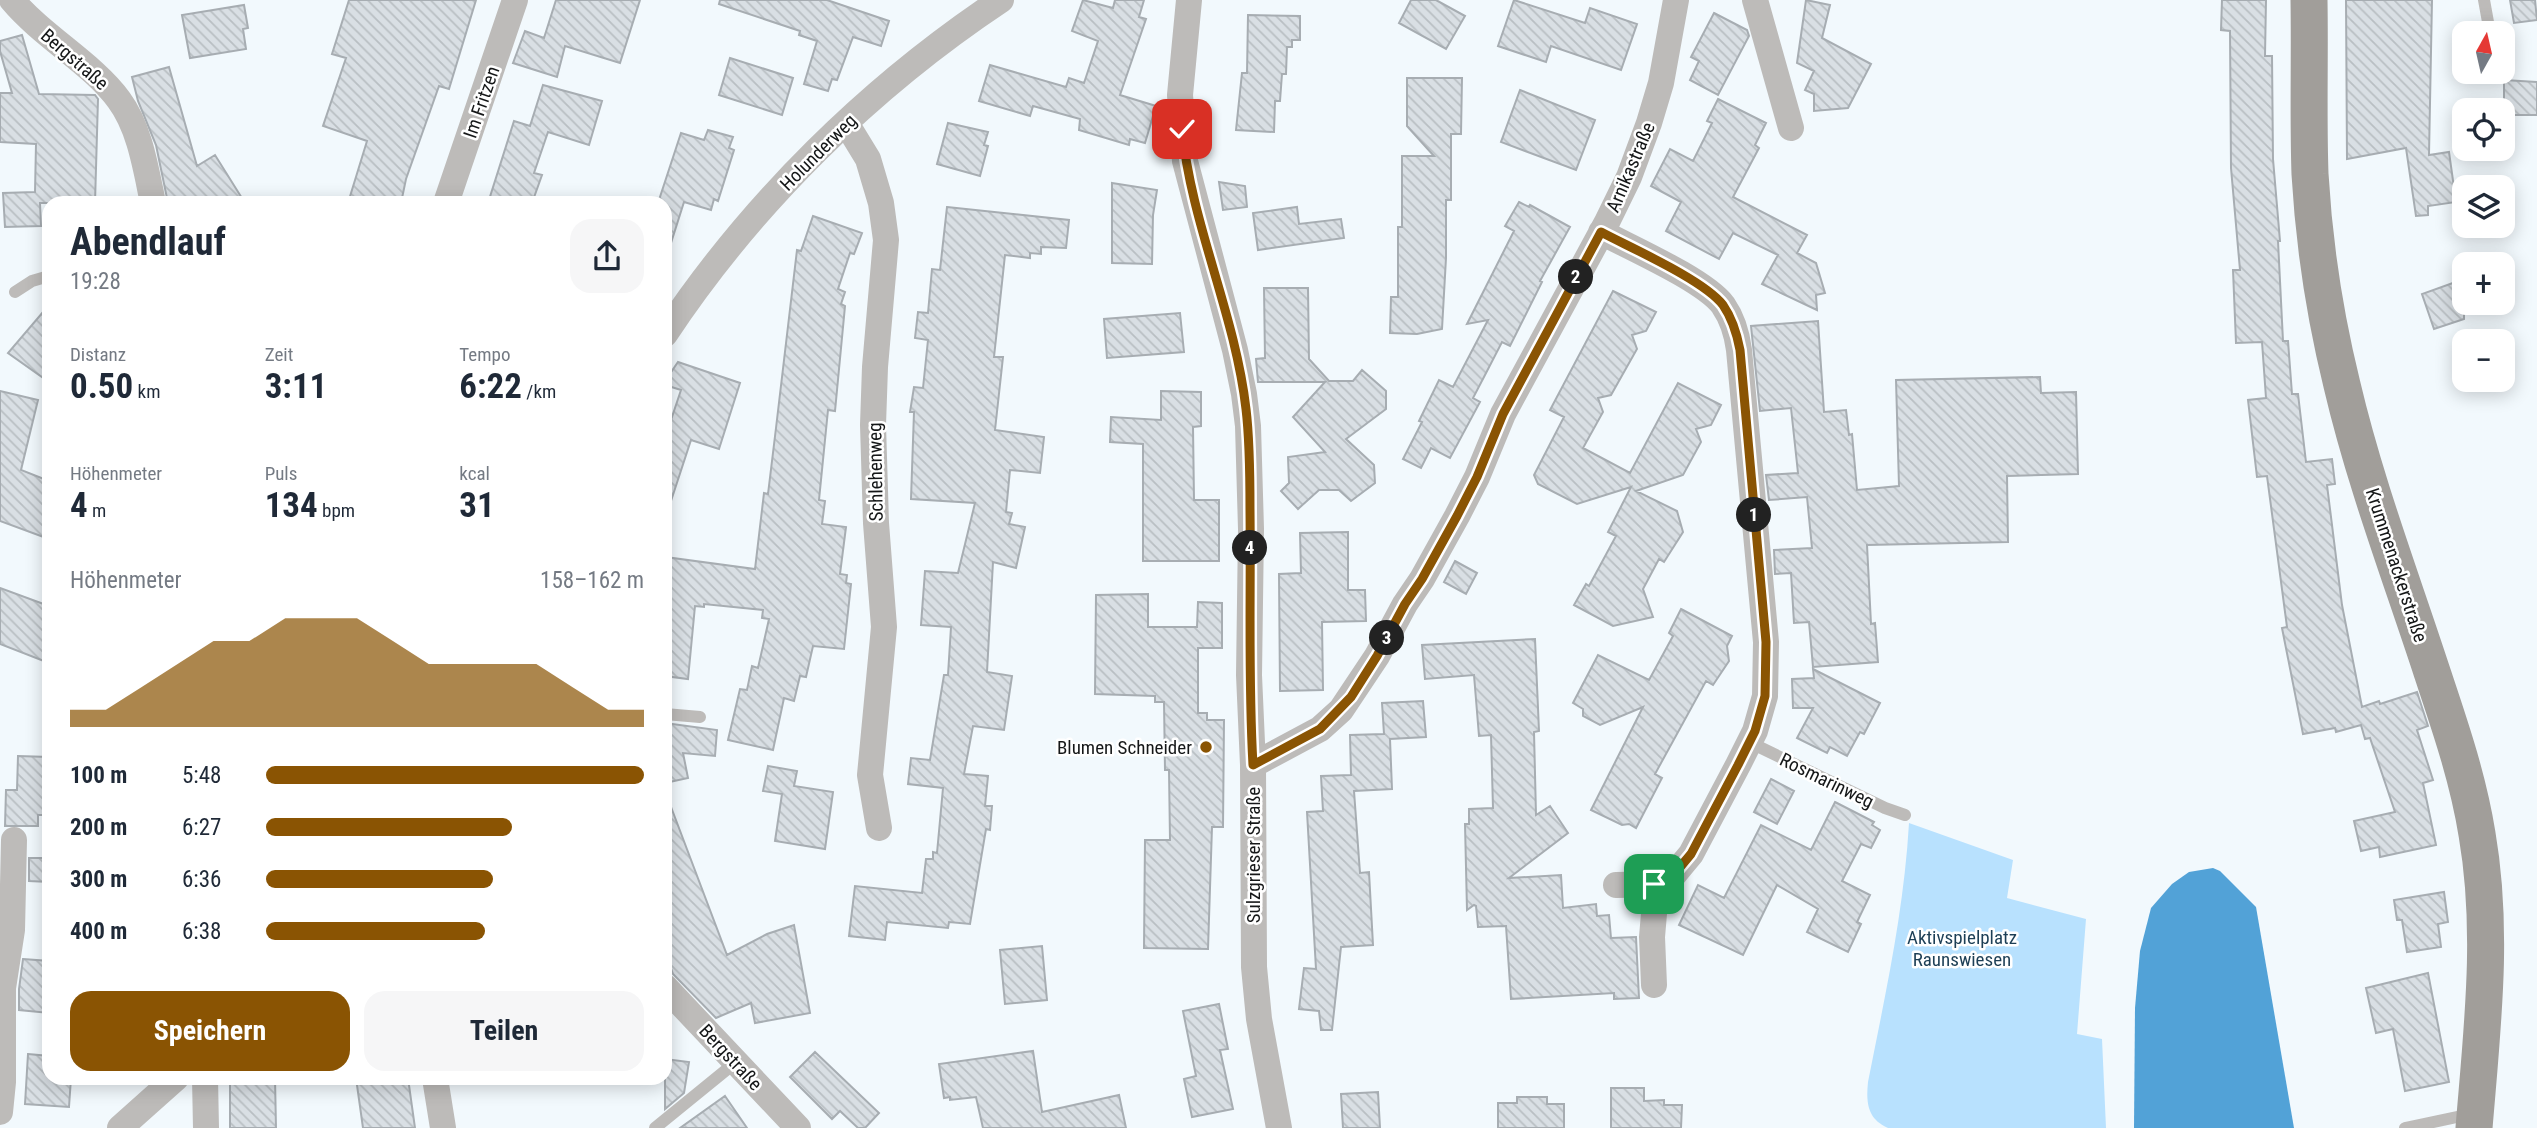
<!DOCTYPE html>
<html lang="de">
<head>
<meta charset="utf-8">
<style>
	body { margin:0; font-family:"Roboto Condensed",sans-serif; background:#f6f6f7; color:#1f2937; height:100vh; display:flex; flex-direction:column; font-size:26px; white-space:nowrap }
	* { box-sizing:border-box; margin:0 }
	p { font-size:23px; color:#747a83 }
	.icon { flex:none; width:38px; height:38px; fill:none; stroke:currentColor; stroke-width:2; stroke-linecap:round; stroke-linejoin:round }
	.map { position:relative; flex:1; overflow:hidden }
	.sheet { position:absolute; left:42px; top:196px; width:630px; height:889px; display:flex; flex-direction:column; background:#fff; border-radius:21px; box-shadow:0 4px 18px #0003 }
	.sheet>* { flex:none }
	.needle { width:46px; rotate:8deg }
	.tools { position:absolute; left:2452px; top:21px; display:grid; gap:14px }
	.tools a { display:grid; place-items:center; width:63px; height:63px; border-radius:14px; background:#fff; box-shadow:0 4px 18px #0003; font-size:35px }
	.pin { position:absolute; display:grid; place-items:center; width:60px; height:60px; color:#fff; margin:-30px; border-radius:14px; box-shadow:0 4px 10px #0006 }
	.km { position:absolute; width:35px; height:35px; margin:-18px; border-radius:50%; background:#222; color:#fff; font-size:19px; line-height:35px; text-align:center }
	.round { display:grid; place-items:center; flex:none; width:74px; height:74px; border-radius:21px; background:#f6f6f7 }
	.summary { display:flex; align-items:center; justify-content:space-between; height:119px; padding:0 28px }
	h1 { font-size:38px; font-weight:700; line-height:52px }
	.figures { display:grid; grid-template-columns:repeat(3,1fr); gap:10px; height:119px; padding:7px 28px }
	.figures div { display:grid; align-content:center }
	.figures b { font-size:35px; font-weight:700 }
	.figures small { font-size:19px; font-weight:400 }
	.figures p { font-size:19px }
	.chart { height:196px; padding:14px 28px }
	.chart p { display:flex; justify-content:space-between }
	.chart svg { width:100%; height:126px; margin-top:7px; fill:#8a5403; opacity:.7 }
	.cta { display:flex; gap:14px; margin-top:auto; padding:14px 28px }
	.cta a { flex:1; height:80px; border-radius:21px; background:#8a5403; color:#fff; font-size:28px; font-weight:700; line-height:80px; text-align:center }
	.cta a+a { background:#f6f6f7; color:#1f2937 }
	ul { padding:0 28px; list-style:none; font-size:23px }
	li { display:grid; grid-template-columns:112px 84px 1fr; align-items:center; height:52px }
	li i { height:18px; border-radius:9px; background:#8a5403 }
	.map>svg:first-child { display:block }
	.green { fill:#b8e1fe }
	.water { fill:#52a2d7 }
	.building { fill:url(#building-back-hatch); stroke:#a7adb2; stroke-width:2 }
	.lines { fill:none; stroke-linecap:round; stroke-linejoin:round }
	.lane { stroke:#bdbbb9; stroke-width:12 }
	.street { stroke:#bdbbb9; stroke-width:26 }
	.secondary { stroke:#a19e9a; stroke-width:37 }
	.route-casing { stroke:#fff; stroke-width:14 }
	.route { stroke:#8a5403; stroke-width:9 }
	.poi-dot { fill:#8a5403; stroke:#fff; stroke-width:2.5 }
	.labels { text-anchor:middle; stroke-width:5; stroke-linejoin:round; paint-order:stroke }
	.street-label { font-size:19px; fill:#151718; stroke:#fff }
	.poi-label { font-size:19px; fill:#151718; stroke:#fff; text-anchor:end }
	.park-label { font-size:19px; fill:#1d3f56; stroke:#fff }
</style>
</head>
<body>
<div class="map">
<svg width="2537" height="1128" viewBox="0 0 2537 1128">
	<defs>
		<pattern id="building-back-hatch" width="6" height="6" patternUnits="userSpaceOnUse" patternTransform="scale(1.75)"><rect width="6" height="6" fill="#d9dfe4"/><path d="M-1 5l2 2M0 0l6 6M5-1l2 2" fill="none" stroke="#b9bfc3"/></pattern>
	</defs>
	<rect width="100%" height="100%" fill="#f2f9fd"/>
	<path class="green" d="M1909,823L2013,860L2007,898L2086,919L2077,1034L2102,1039L2106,1128H1888C1867,1119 1866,1102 1868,1082C1885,996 1904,911 1909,823Z"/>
	<path class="water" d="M2213,868L2220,871L2256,907L2294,1128H2134L2135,1008L2140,951L2151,908L2172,884L2189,872Z"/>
	<path class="building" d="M349,0H476L449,89L439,86L406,179L401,203H348L367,141L323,126L346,58L332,54Z
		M556,0H640L620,63L565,46L557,77L513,63L525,31L544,38Z
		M720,0H827L889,21L881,46L853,37L837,80L832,79L828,91L804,84L817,41L799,35L800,31L719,4Z
		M1083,0L1113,8L1115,0H1144L1139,17L1146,19L1120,95L1156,106L1145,143L1130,139L1129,145L1079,130L1080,119L1033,106L1030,116L979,101L990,65L1066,87L1069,78L1084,83L1098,41L1072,31Z
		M1411,0H1436L1465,16L1446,49L1399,23Z
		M1514,0L1585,23L1590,8L1637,24L1621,70L1551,46L1546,62L1498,46Z
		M1806,0L1830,5L1822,38L1871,64L1848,108L1814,111V94L1805,90L1814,71L1797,63Z
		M2222,0H2266L2265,56H2272L2273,159L2280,241H2278L2283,341H2288L2292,394H2298L2306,462L2332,459L2335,484L2327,485L2342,605L2362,707L2379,701L2380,704L2417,692L2428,726L2417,730L2433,780L2423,783L2436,845L2380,857L2379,847L2361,851L2354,821L2395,812L2370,738L2365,739L2361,725L2336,732L2335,728L2303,734L2282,628L2287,627L2267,476L2257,477L2248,400L2266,398L2262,342L2236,343L2233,270H2240L2231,168L2230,31L2221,30Z
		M2346,0H2432L2429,155L2449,152L2456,202L2428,206V215L2416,216L2406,148L2347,159Z
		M2510,0H2535L2537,20L2514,23Z
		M244,5L248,28L243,29L246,49L190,58L182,15Z
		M1714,13L1747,30L1749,36L1718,95L1690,80L1699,61L1691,57Z
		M1248,15L1300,16V40H1292V47H1287L1286,74H1282L1280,101H1275L1274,132L1236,130L1242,73H1247Z
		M22,35L39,94L95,95L98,99L95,203H40L41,226L5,227L3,193L35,192L36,144L0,142V93H12L0,51V41Z
		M730,58L793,78L782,115L719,95Z
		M169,67L197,166L215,155L245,203H168L156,145L138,101L132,77Z
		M1407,78H1462L1461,134H1451V200H1446V258L1442,329L1417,334L1390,333L1391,297H1398V227H1402V156H1434L1407,126Z
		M2504,80L2537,82V115H2504Z
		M543,85L602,101L589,145L548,132L534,173L542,175L532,203H488L514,121L530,126Z
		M1520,90L1595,120L1576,170L1501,142Z
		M1718,99L1766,123L1755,145L1759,148L1733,197L1807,235L1797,253L1816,263L1825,293L1816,295L1817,310L1762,284L1778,255L1733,233L1719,259L1666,231L1681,202L1651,186L1670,149L1693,161L1712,123L1707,121Z
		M948,123L988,132L984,145L988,146L980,176L937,164Z
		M708,130L733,137L729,148L734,150L718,201L714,199L711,210L684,202L670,246L665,245V203H658L681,133L704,140Z
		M1219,182L1245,186L1247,207L1223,210Z
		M1112,183L1157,190L1153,215L1152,264L1112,263Z
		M1519,202L1529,207L1530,205L1570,227L1540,281L1542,282L1510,346L1502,342L1485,375L1473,398L1480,402L1450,458L1431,448L1421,468L1403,459L1422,422L1419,421L1439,380L1453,387L1488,320L1467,324L1514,231L1505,226Z
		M947,207L1069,220L1066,248L1041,247V254L1030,253V258L1005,255L994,357H1003L995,430L1044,437L1040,473L1010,470L1006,512L1012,513L1009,524L1025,527L1016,568L993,562L987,672L1012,676L1004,730L973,726L964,774L988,776L985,806H992L990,830L986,829L970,924L949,922L948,928L887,922L885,940L849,936L855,886L922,893L926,859H933V852L937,853L943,788L908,784L911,758L930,760L944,675H948L951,627L921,625L925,571L958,573L975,503L911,499L914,412H910L914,387L923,388L928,340L915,338L918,312L928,313L932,269L940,270Z
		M1297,207L1299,224L1341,219L1344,238L1258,250L1253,213Z
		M813,216L862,233L854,254L850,253L838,289L845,292L841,304L845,306L835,411L828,410L819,500L825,501L822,524L846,527L840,574L847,575L846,583L851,584L844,649L813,646L806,677L800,676L794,701L784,698L773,750L728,740L740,689L747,690L752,666L758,668L769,619L762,618L763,610L704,604V607L695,606L688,679L665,676V557L755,569L764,493L768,494L776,428L797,250L801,251Z
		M2464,279V319L2434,329L2422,294Z
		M1264,288H1308L1309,359L1329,381H1353L1362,370L1386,391V409L1346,439L1374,465L1375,483L1351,501L1339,490H1319L1298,509L1281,491L1289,483L1288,457L1325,452L1293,417L1325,382H1258L1256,359L1265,358Z
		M1613,291L1656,312L1646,331L1632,335L1637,349L1611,395L1598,398L1603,412L1583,448L1630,473L1678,383L1721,405L1711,425L1696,429L1701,442L1683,475L1636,491L1677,511L1683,532L1664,562L1659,559L1643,589L1653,617L1613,626L1574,605L1586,584L1589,586L1616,536L1608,532L1631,487L1577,504L1538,484L1534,475L1564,417L1550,410Z
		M49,305V382L8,353Z
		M1180,313L1184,352L1107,358L1104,319Z
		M1818,321L1824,412L1846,410L1849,435L1852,434L1857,490L1899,486L1896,380L2040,377L2041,393L2076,392L2078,474L2007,476L2008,542L1867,545L1871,624L1875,623L1878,662L1813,667L1809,622L1794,623L1791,573L1775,574L1774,550L1812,548L1807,497L1769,500L1766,475L1798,473L1791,408L1760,411L1751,326Z
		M678,362L740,383L719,449L691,440L669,507H665V438L681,390L665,385V381Z
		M0,391L38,400L21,470L49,481V539L0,521Z
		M1161,391L1201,392V426L1193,427L1194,500H1219V561H1143V444L1110,442L1111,417L1161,420Z
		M1348,532V590H1365L1366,621L1322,622L1323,690L1280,691L1279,574L1301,573L1300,533Z
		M1455,561L1477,573L1466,594L1444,582Z
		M0,588L49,606V663L0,644Z
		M1148,594V627H1197L1198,602L1222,603V648H1198V713H1207V720H1224L1223,827H1212L1208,949L1144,948L1145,840H1170L1169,770H1165L1164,702H1155V696L1095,694L1096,595Z
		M1681,609L1732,636L1727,646L1729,661L1713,685L1706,681L1655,774L1662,778L1636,828L1629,824L1622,825L1591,810L1643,707L1600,725L1583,716V709L1573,703L1598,655L1649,680L1673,636L1669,633Z
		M1535,639L1539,731L1534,732L1536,815L1550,806L1568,833L1509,878L1561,875L1563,908L1596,904L1597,916L1609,915L1611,938L1636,937L1639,998L1614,999V993L1511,999L1506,926L1478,927L1476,906L1474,905L1467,910L1465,824H1469V809L1493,808L1491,735L1479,736L1474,675L1425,679L1422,645Z
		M1813,669L1880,703L1864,734L1860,732L1847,756L1830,747L1827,753L1797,738L1813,708H1793L1792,679L1814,678Z
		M1423,701L1426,737L1390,739L1392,789L1354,791L1360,873L1369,872L1373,945L1341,947L1332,1030H1321L1319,1011L1299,1009L1304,968L1316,969L1307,812L1323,811L1321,776L1351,775L1350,735L1384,734L1382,703Z
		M665,723L717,730L715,756L683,753L688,778L665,783Z
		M18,756L49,757V815H38V826H5L6,790H17Z
		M768,766L797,771L794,786L833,792L825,849L775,841L782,794L763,791Z
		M1771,779L1794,791L1777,824L1754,812Z
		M668,799L727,955L767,934L794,925L810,1013L755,1023L751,1003L716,1018L673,974L665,952V800Z
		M1835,802L1874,822L1872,825L1880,830L1871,848L1861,844L1842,881L1870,895L1857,922L1861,924L1848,952L1807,932L1818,909L1777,885L1743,955L1679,925L1698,885L1724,898L1761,825L1811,850Z
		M29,858H49V882L29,881Z
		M2444,892L2448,922L2438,924L2441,947L2407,952L2402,920H2397L2394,900Z
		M1042,946L1047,1000L1005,1004L1000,950Z
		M23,959L49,961V1013L19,1010V989Z
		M2428,973L2449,1082L2405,1091L2393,1029L2376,1033L2366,988Z
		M1219,1004L1228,1049L1220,1050L1233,1109L1192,1117L1184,1079L1196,1076L1183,1011Z
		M1033,1051L1042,1112L1119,1095L1126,1128H983L976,1097L950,1100V1097L944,1098L939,1064Z
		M815,1052L879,1113L865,1128H858L840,1111L832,1119L790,1077Z
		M28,1054L49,1056V1078H71L69,1107L25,1104Z
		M665,1059L689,1062L684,1093L665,1109Z
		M230,1078H275L276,1128H230Z
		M356,1078H408L415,1128H363Z
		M1611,1088H1644V1101L1664,1100V1105H1682L1681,1128H1611Z
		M1378,1092L1380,1128H1343L1341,1094Z
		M725,1096L747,1128H680Z
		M1517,1097H1547V1104H1564V1128H1498V1103H1517Z"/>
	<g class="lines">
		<path class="lane" d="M2484,0L2490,33
			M15,292L32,281L49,276
			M665,714L700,717
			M1749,742L1885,808L1905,815
			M655,1128L736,1062
			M2405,1128L2471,1114"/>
		<path class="street" d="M12,0C43,37 93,64 119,100C140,128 146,170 153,203
			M1189,0L1180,95L1185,161L1235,350L1244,394L1248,426L1251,529L1249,675L1253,765L1254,967L1259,1019L1279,1128
			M1755,0L1791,128
			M846,123L868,159L881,203L886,240L875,367L873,425L876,523L884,627L870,775L879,828
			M446,203L515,0
			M1601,232C1631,248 1704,280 1723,305C1732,318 1737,334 1739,350L1766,642L1765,696L1755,731L1738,765L1691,854L1662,889L1655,902L1652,937L1654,985
			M665,334C752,203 870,87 1001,0
			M1253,765L1320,729L1341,710L1377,656L1405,604L1422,579L1457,516L1477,477L1503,414L1607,222L1629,177L1649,123L1661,83L1676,0
			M1616,885L1666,884
			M665,987L798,1128
			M205,1078L206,1128
			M435,1078L443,1128
			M0,1112L3,1082V988L12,930L14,840
			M120,1128L176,1078"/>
		<path class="secondary" d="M2309,0C2310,58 2308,116 2310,174C2314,244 2325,316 2342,385C2365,483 2401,577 2432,672C2450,726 2468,778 2477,834C2494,932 2482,1030 2474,1128"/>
	</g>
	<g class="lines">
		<g class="route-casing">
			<path id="route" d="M1182,129C1191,224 1235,313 1246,409C1250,442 1250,476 1250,510C1251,595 1248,680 1253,765L1320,729L1351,697L1377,656L1405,604L1422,579L1457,516L1477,477L1503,414L1601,232C1631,248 1704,280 1723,305C1732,318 1737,334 1740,350L1766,642L1765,696L1755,731L1738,765L1691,854L1666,884H1654"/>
		</g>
		<use href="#route" class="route"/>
	</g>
	<circle class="poi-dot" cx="1206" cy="747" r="7"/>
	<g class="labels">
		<g class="street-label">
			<text transform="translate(75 59) rotate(41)" y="7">Bergstraße</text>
			<text transform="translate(481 102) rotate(-71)" y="7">Im Fritzen</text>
			<text transform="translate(818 152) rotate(-45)" y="7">Holunderweg</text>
			<text transform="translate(1630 167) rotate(-67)" y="7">Arnikastraße</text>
			<text transform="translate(875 472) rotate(-91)" y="7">Schlehenweg</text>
			<text transform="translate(2397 565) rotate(72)" y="7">Krummenackerstraße</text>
			<text transform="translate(1827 780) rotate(26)" y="7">Rosmarinweg</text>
			<text transform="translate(1253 855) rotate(-90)" y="7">Sulzgrieser Straße</text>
			<text transform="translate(731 1057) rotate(47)" y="7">Bergstraße</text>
		</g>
		<g class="poi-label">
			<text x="1192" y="754">Blumen Schneider</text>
		</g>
		<g class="park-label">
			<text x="1962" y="944">Aktivspielplatz<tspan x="1962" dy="22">Raunswiesen</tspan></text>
		</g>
	</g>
</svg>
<div class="tools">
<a><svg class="needle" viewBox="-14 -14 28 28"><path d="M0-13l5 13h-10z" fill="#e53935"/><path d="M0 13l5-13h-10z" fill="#747a83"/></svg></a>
<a><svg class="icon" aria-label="locate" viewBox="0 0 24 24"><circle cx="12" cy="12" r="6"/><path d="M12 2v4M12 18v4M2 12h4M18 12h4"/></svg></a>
<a><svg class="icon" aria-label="layers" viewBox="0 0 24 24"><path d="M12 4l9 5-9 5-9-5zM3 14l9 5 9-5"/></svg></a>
<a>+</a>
<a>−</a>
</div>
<div class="pin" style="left:1654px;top:884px;background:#1e9e55"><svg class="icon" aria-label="arrive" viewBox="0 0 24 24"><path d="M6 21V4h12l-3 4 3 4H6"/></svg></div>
<div class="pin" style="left:1182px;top:129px;background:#d93025"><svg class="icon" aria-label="check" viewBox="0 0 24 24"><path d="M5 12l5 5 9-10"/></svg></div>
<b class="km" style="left:1754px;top:515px">1</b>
<b class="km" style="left:1576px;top:277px">2</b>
<b class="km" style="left:1387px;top:638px">3</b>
<b class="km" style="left:1250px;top:548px">4</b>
<section class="sheet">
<div class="summary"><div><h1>Abendlauf</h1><p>19:28</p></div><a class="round"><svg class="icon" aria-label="share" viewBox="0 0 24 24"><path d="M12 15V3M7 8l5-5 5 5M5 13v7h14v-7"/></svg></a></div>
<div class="figures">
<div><p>Distanz</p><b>0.50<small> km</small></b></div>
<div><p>Zeit</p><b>3:11</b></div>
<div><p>Tempo</p><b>6:22<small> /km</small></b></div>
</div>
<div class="figures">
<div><p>Höhenmeter</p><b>4<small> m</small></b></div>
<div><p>Puls</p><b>134<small> bpm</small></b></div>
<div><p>kcal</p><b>31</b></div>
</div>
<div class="chart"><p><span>Höhenmeter</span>158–162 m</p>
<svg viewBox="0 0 160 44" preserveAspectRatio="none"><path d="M0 44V38L10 38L20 30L30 22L40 14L50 14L60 6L70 6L80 6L90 14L100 22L110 22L120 22L130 22L140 30L150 38L160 38V44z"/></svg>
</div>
<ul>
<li><b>100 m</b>5:48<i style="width:100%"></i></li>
<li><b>200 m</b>6:27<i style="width:65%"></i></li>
<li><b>300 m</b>6:36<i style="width:60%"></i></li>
<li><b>400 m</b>6:38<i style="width:58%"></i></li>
</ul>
<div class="cta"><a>Speichern</a><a>Teilen</a></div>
</section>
</div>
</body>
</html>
